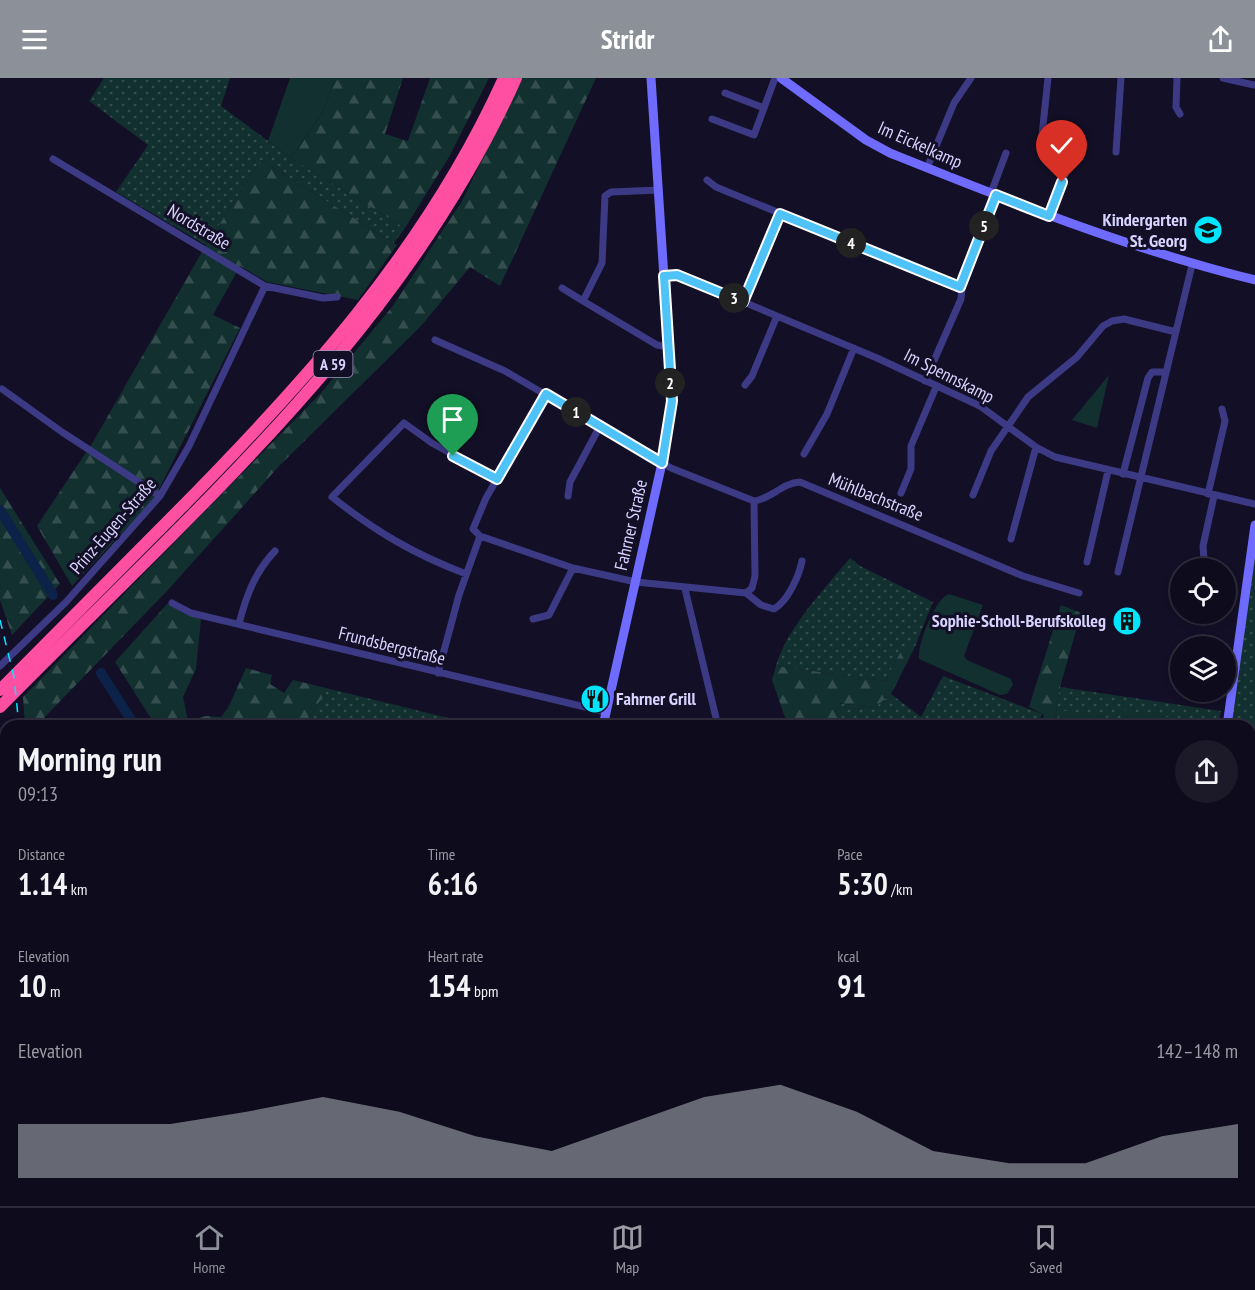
<!DOCTYPE html>
<html lang="en">
<head>
<meta charset="utf-8">
<style>
	body { margin:0; font-family:"PT Sans Narrow",sans-serif; background:#1c1929; color:#f1f3f6; height:100vh; display:flex; flex-direction:column; font-size:22px; white-space:nowrap }
	* { box-sizing:border-box; margin:0 }
	p { font-size:20px; color:#9b9ba3 }
	.icon { flex:none; width:33px; height:33px; fill:none; stroke:currentColor; stroke-width:2; stroke-linecap:round; stroke-linejoin:round }
	.map { position:relative; flex:1; overflow:hidden }
	.details { position:absolute; left:0px; top:642px; width:1256px; height:486px; display:flex; flex-direction:column; background:#0e0b1c; border-radius:18px 18px 0 0; box-shadow:0 3px 9px #0003,0 0 0 2px #2e2b3b }
	.details>* { flex:none }
	.fabs { position:absolute; left:1170px; top:480px; display:grid; gap:12px }
	.fabs a { display:grid; place-items:center; width:66px; height:66px; border-radius:50%; background:#0e0b1c; box-shadow:0 3px 9px #0003,0 0 0 2px #2e2b3b; font-size:30px }
	.pin { position:absolute; display:grid; place-items:center; width:51px; height:51px; color:#fff; margin:-62px -26px; border-radius:50% 50% 50% 0; rotate:-45deg; box-shadow:0 0 6px #0007 }
	.pin .icon { rotate:45deg }
	.km { position:absolute; width:30px; height:30px; margin:-15px; border-radius:50%; background:#222; color:#fff; font-size:16px; line-height:30px; text-align:center }
	.round { display:grid; place-items:center; flex:none; width:63px; height:63px; border-radius:32px; background:#1c1929 }
	.summary { display:flex; align-items:center; justify-content:space-between; height:102px; padding:0 18px }
	h1 { font-size:33px; font-weight:800; line-height:45px }
	.figures { display:grid; grid-template-columns:repeat(3,1fr); gap:9px; height:102px; padding:6px 18px }
	.figures div { display:grid; align-content:center }
	.figures b { font-size:30px; font-weight:800 }
	.figures small { font-size:16px; font-weight:400 }
	.figures p { font-size:16px }
	.chart { height:168px; padding:12px 18px }
	.chart p { display:flex; justify-content:space-between }
	.chart svg { width:100%; height:108px; margin-top:6px; fill:#8c9099; opacity:.7 }
	header { display:flex; justify-content:space-between; align-items:center; height:78px; padding:0 18px; background:#8c9099; color:#fff; font-size:27px; font-weight:800 }
	.dock { display:flex; justify-content:space-around; align-items:center; height:84px; border-top:2px solid #2e2b3b; background:#0e0b1c; font-size:16px; color:#9b9ba3 }
	.dock a { display:grid; justify-items:center; gap:3px }
	.dock .on { color:#8c9099 }
	.map>svg:first-child { display:block }
	.grass { fill:url(#grass-dots) }
	.forest { fill:url(#forest-firs) }
	.garden { fill:#12302f }
	.lines { fill:none; stroke-linecap:round; stroke-linejoin:round }
	.stream { stroke:#0c2248; stroke-width:1.5 }
	.river { stroke:#0c2248; stroke-width:10 }
	.street { stroke:#3d3a85; stroke-width:7 }
	.secondary { stroke:#6f6bff; stroke-width:9 }
	.highway { stroke:#ff4fa3; stroke-width:12 }
	.rail { stroke:#00e5ff; stroke-width:1.5; stroke-dasharray:9 8; stroke-linecap:butt }
	.route-casing { stroke:#fff; stroke-width:12 }
	.route { stroke:#4fc3f7; stroke-width:8 }
	.labels { text-anchor:middle; stroke-width:6; stroke-linejoin:round; paint-order:stroke }
	.shield { fill:#130f26; stroke:#9e99be; stroke-width:1.5 }
	.shield-label { font-size:16px; font-weight:bold; fill:#d9d4ff }
	.street-label { font-size:18px; fill:#d9d4ff; stroke:#130f26 }
	.poi-label { font-size:18px; font-weight:bold; fill:#d9d4ff; stroke:#130f26; text-anchor:end }
</style>
</head>
<body>
<header><svg class="icon" aria-label="menu" viewBox="0 0 24 24"><path d="M4 6h16M4 12h16M4 18h16"/></svg>Stridr<svg class="icon" aria-label="share" viewBox="0 0 24 24"><path d="M12 15V3M7 8l5-5 5 5M5 13v7h14v-7"/></svg></header>
<div class="map">
<svg width="1255" height="1128" viewBox="0 0 1255 1128">
	<defs>
		<pattern id="grass-dots" width="8" height="8" patternUnits="userSpaceOnUse" patternTransform="scale(1.5)"><rect width="8" height="8" fill="#12302f"/><path d="M2 2h.1M6 6h.1" fill="none" stroke="#344d4e" stroke-width="1.8" stroke-linecap="round"/></pattern>
		<pattern id="forest-firs" width="22" height="20" patternUnits="userSpaceOnUse" patternTransform="scale(1.5)"><rect width="22" height="20" fill="#12302f"/><path d="M5 1l3.5 6h-7zM16 11l3.5 6h-7z" fill="#344d4e"/></pattern>
	</defs>
	<rect width="100%" height="100%" fill="#130f26"/>
	<path class="grass" d="M104,0H230L221,28L291,80L405,150L394,165L261,82L206,167L116,114L148,67L89,23Z
		M1255,471V1128H1208L1210,1122H1250V1095L1253,1087L1250,1085V648H1229Z
		M850,480L860,488L933,524L914,571H902L885,603L776,588C786,551 826,509 850,480Z
		M943,598L1042,636L1037,648H840L837,625L874,630L891,616L921,639Z
		M1060,609L1221,633L1218,648H1054Z
		M326,610L469,645L468,648H303L324,617Z
		M6,853V1022L0,1021V871Z
		M197,1122H378L386,1128H193Z
		M1057,1122H1203L1201,1128H1052Z"/>
	<path class="forest" d="M335,0H403L385,56L408,63L430,0H489L449,79L405,150L291,80L324,32Z
		M522,0H596L500,208L470,189L421,248L280,387L167,513L36,648H25L23,619L320,316L392,229L462,123Z
		M261,82L397,167L358,222L267,204L240,188L213,237L240,250L154,421L72,508L37,448L93,364L206,167Z
		M0,410L60,506L12,557L0,522Z
		M168,525L183,535L201,541L196,591L183,619L188,643L206,638L221,639L228,630L246,590L272,597L270,606L284,615L293,602L326,610L324,617L303,648H156L115,584Z
		M1061,527L1081,535L1060,609L1054,648H1039L1044,637L1029,629Z
		M902,571H914L891,616L874,630L838,625L840,648H788L772,602L776,588L885,603Z
		M1255,868V942L1250,937V874Z
		M1255,980V1124L1250,1121V1095L1253,1087L1250,1085V987Z"/>
	<path class="garden" d="M290,0H335L324,32L291,80L268,63Z
		M1109,297L1097,350L1072,342Z
		M949,516L983,527L964,578L967,582L1011,601L1013,607L1007,616L1000,617L919,581C917,567 935,520 949,516Z
		M1060,632L1116,641L1115,648H1058Z
		M1123,632L1187,642L1186,648H1120Z
		M32,1122H192L188,1128H32Z"/>
	<g class="lines">
		<path class="stream" d="M1250,990L1255,985
			M1250,1045L1255,1046"/>
		<path class="river" d="M0,432L53,517
			M101,595L135,648"/>
		<path class="street" d="M1177,0L1176,29L1180,36
			M1223,0L1254,7
			M725,15L764,30
			M712,41L754,57L775,0
			M1041,67L1048,0
			M1116,74L1121,0
			M53,81L265,208L323,220L337,219
			M927,90L954,25L971,0
			M707,102L716,109L960,209
			M659,112L611,114L605,118L602,185L583,223L657,267L668,269
			M991,115L1006,75
			M1049,138L1066,94
			M664,198L677,197L689,201L877,280L980,328L1036,369L1055,379L1255,426
			M562,210L583,223
			M743,224L780,136
			M435,262L505,293L671,390L754,423C771,421 782,405 800,404L1023,498L1079,515
			M925,303L961,221L963,199L996,117
			M745,307L752,298L777,238
			M2,311L62,354L160,418
			M546,316L486,420L473,451L480,458L573,490L636,504L746,515L752,510L755,498L754,423
			M804,376L827,336L854,270
			M1123,396L1148,300L1152,294H1166
			M901,415L911,391V368L936,309
			M1208,416L1225,343L1222,331
			M973,417L991,373L1028,319L1077,279L1103,248L1112,243L1124,241L1176,254
			M568,418L570,404L600,348
			M1011,461L1036,369
			M1204,481L1203,468L1214,418
			M1087,484L1108,393
			M1118,494L1192,187
			M466,496C414,476 376,454 332,419L404,345L432,365L497,401
			M685,511L718,648
			M746,515L761,527L774,531C788,523 799,498 802,483
			M172,525L191,535L606,634
			M533,541L549,537L573,490
			M239,546C246,518 255,494 275,473
			M0,588L66,524L160,418L189,368L265,208
			M438,595L459,517L480,458
			M28,1122V1128
			M599,1122L610,1128
			M744,1122L745,1128
			M829,1122L830,1128
			M958,1122L963,1128
			M286,1128L287,1122
			M869,1128L887,1122
			M1205,1128L1206,1122"/>
		<path class="secondary" d="M781,0L866,62L890,75C1010,123 1129,171 1255,202
			M603,648L662,385L672,323L651,0
			M1227,648L1255,447
			M0,1030L6,1032
			M397,1122L411,1128
			M496,1128L498,1122
			M1043,1128L1048,1122"/>
		<path class="highway" d="M0,612C57,555 113,498 169,442C301,309 426,173 504,0
			M0,629C190,435 404,253 516,0"/>
		<path class="rail" d="M0,542L14,599L19,648
			M0,828L6,806"/>
	</g>
	<g class="lines">
		<g class="route-casing">
			<path id="route" d="M453,378L497,401L546,316L662,385L672,323L664,198L677,197L743,224L780,136L960,209L996,117L1049,138L1062,104"/>
		</g>
		<use href="#route" class="route"/>
	</g>
	<defs>
		<g id="school-disc" transform="scale(1.5)"><circle r="9.5" fill="#00e5ff" stroke="#130f26"/><path d="M0-5L7-2L0 1L-7-2ZM-4 1L0 2.5L4 1V4Q0 6-4 4Z" fill="#111"/></g>
		<g id="building-disc" transform="scale(1.5)"><circle r="9.5" fill="#00e5ff" stroke="#130f26"/><path d="M-4-6H4V6H1V3H-1V6H-4ZM-2.5-4.3h1.7v1.8h-1.7ZM.8-4.3h1.7v1.8H.8ZM-2.5-1h1.7V.8h-1.7ZM.8-1h1.7V.8H.8Z" fill="#111"/></g>
		<g id="restaurant-disc" transform="scale(1.5)"><circle r="9.5" fill="#00e5ff" stroke="#130f26"/><path d="M-5-6h1v4h1v-4h1v4h1v-4h1v5L-1.5 .5V6h-2V.5L-5-1ZM5-6V6H3V1.5H1.5Q1.5-4 5-6Z" fill="#111"/></g>
	</defs>
	<g fill-rule="evenodd">
		<use href="#school-disc" x="1208" y="152"/>
		<use href="#building-disc" x="1127" y="543"/>
		<use href="#restaurant-disc" x="595" y="621"/>
	</g>
	<g class="labels">
		<rect class="shield" x="313.5" y="273" width="39" height="26" rx="4.5"/>
		<g class="shield-label">
			<text x="333" y="292">A 59</text>
		</g>
		<g class="street-label">
			<text transform="translate(920 67) rotate(24)" y="6">Im Eickelkamp</text>
			<text transform="translate(199 149) rotate(31)" y="6">Nordstraße</text>
			<text transform="translate(949 298) rotate(27)" y="6">Im Spennskamp</text>
			<text transform="translate(876 419) rotate(22)" y="6">Mühlbachstraße</text>
			<text transform="translate(631 447) rotate(-77)" y="6">Fahrner Straße</text>
			<text transform="translate(113 448) rotate(-49)" y="6">Prinz-Eugen-Straße</text>
			<text transform="translate(392 568) rotate(14)" y="6">Frundsbergstraße</text>
		</g>
		<g class="poi-label">
			<text x="1187" y="148">Kindergarten<tspan x="1187" dy="21">St. Georg</tspan></text>
			<text x="1106" y="549">Sophie-Scholl-Berufskolleg</text>
			<text x="616" y="627" text-anchor="start">Fahrner Grill</text>
		</g>
	</g>
</svg>
<div class="fabs">
<a><svg class="icon" aria-label="locate" viewBox="0 0 24 24"><circle cx="12" cy="12" r="6"/><path d="M12 2v4M12 18v4M2 12h4M18 12h4"/></svg></a>
<a><svg class="icon" aria-label="layers" viewBox="0 0 24 24"><path d="M12 4l9 5-9 5-9-5zM3 14l9 5 9-5"/></svg></a>
</div>
<div class="pin" style="left:453px;top:378px;background:#1e9e55"><svg class="icon" aria-label="arrive" viewBox="0 0 24 24"><path d="M6 21V4h12l-3 4 3 4H6"/></svg></div>
<div class="pin" style="left:1062px;top:104px;background:#d93025"><svg class="icon" aria-label="check" viewBox="0 0 24 24"><path d="M5 12l5 5 9-10"/></svg></div>
<b class="km" style="left:576px;top:334px">1</b>
<b class="km" style="left:670px;top:305px">2</b>
<b class="km" style="left:734px;top:220px">3</b>
<b class="km" style="left:851px;top:165px">4</b>
<b class="km" style="left:984px;top:148px">5</b>
<section class="details">
<div class="summary"><div><h1>Morning run</h1><p>09:13</p></div><a class="round"><svg class="icon" aria-label="share" viewBox="0 0 24 24"><path d="M12 15V3M7 8l5-5 5 5M5 13v7h14v-7"/></svg></a></div>
<div class="figures">
<div><p>Distance</p><b>1.14<small> km</small></b></div>
<div><p>Time</p><b>6:16</b></div>
<div><p>Pace</p><b>5:30<small> /km</small></b></div>
</div>
<div class="figures">
<div><p>Elevation</p><b>10<small> m</small></b></div>
<div><p>Heart rate</p><b>154<small> bpm</small></b></div>
<div><p>kcal</p><b>91</b></div>
</div>
<div class="chart"><p><span>Elevation</span>142–148 m</p>
<svg viewBox="0 0 160 44" preserveAspectRatio="none"><path d="M0 44V22L10 22L20 22L30 17L40 11L50 17L60 27L70 33L80 22L90 11L100 6L110 17L120 33L130 38L140 38L150 27L160 22V44z"/></svg>
</div>
</section>
</div>
<nav class="dock">
<a class="on"><svg class="icon" aria-label="home" viewBox="0 0 24 24"><path d="M3 11l9-7 9 7M6 9v11h12V9"/></svg>Home</a>
<a><svg class="icon" aria-label="map" viewBox="0 0 24 24"><path d="M3 6l6-2 6 2 6-2v14l-6 2-6-2-6 2zM9 4v14M15 6v14"/></svg>Map</a>
<a><svg class="icon" aria-label="saved" viewBox="0 0 24 24"><path d="M7 4h10v16l-5-4-5 4z"/></svg>Saved</a>
</nav>
</body>
</html>
